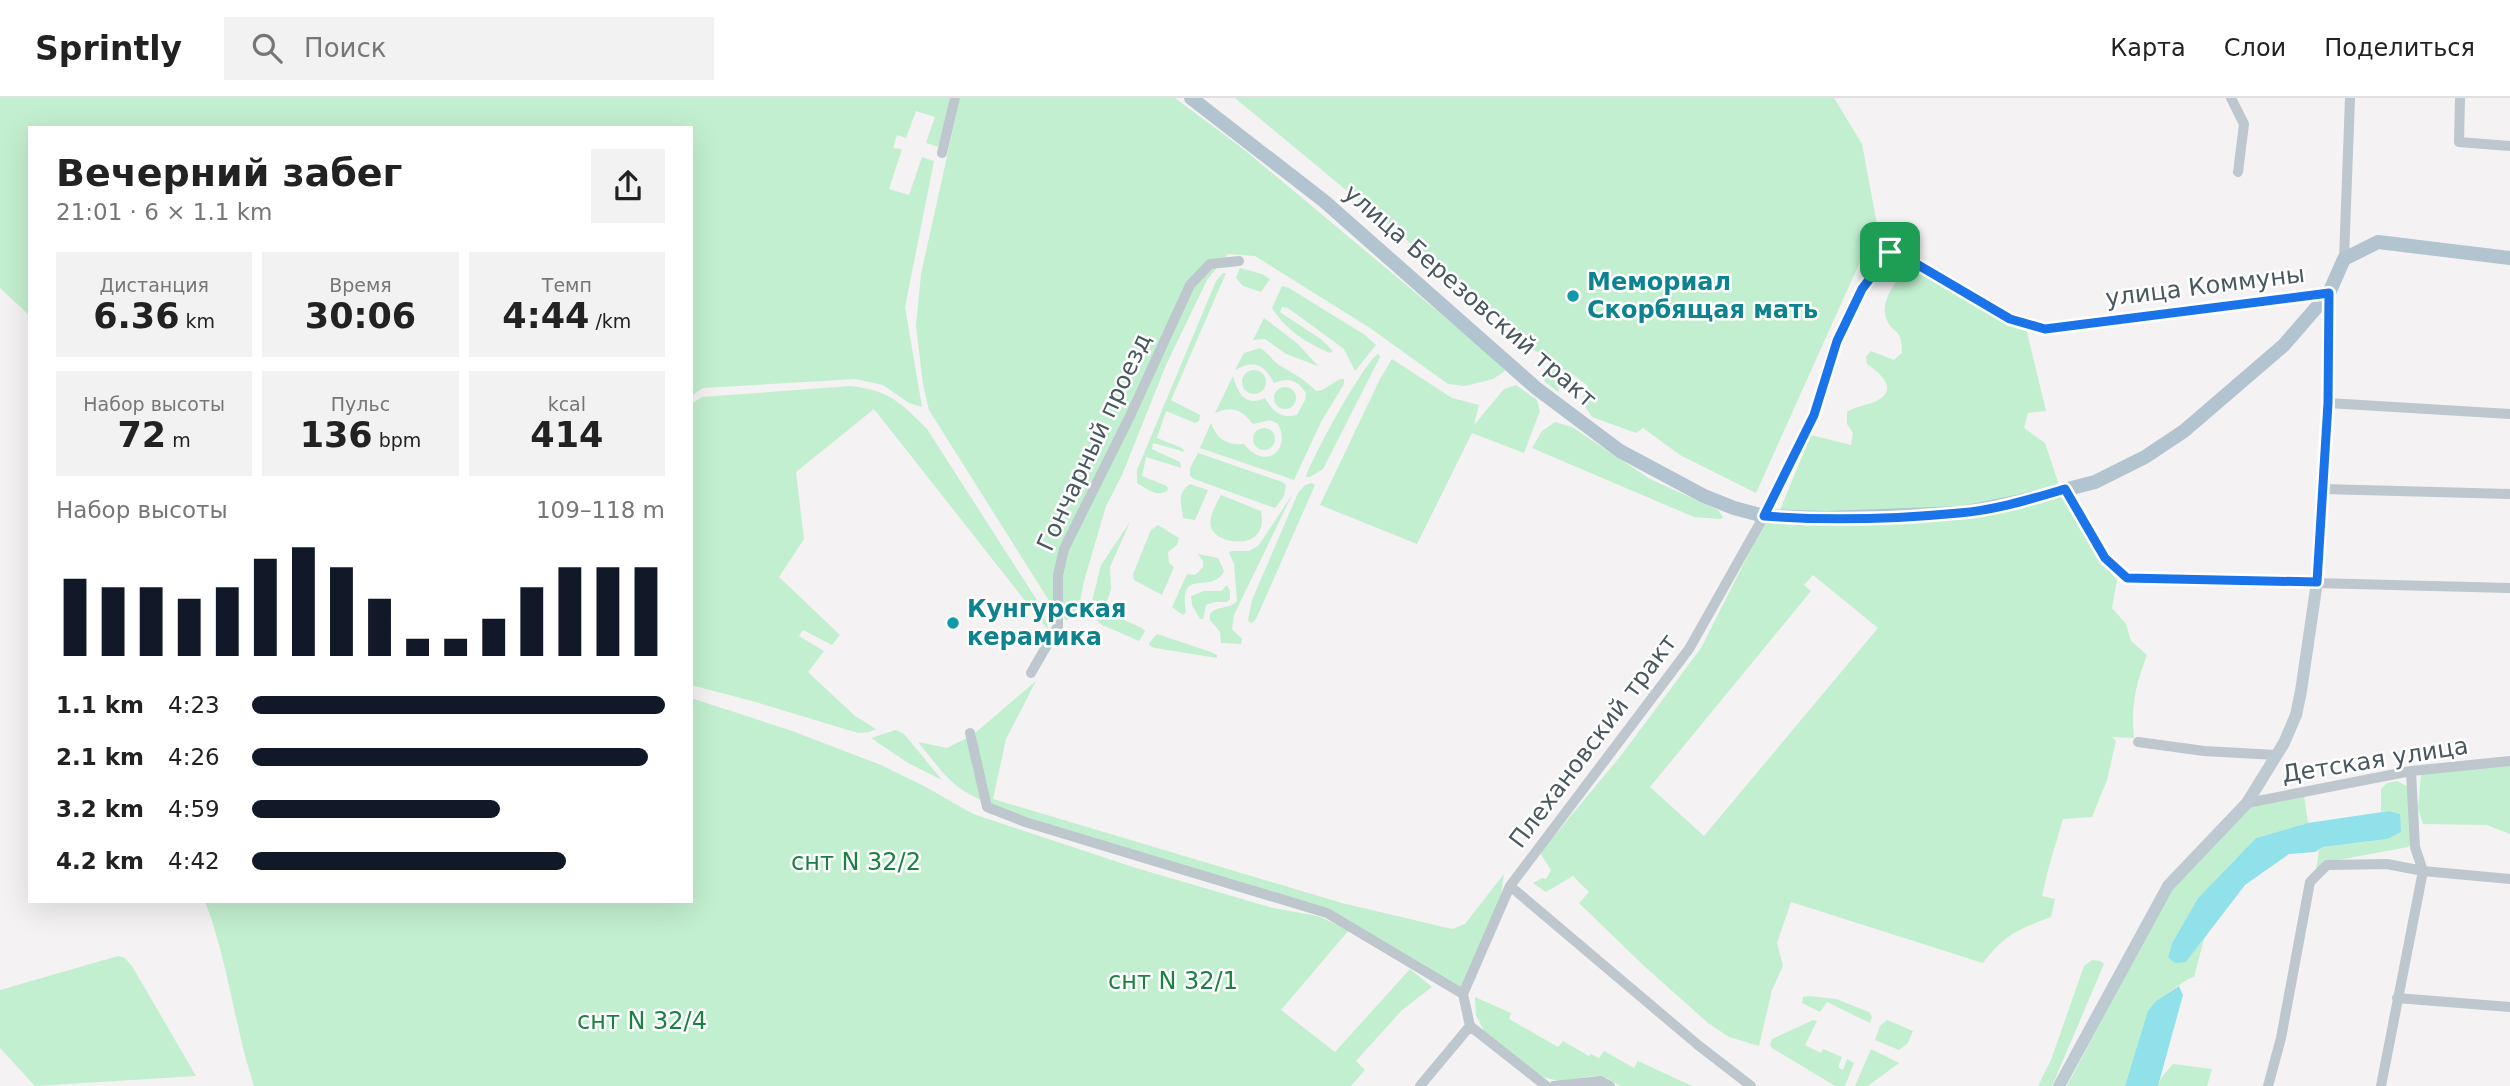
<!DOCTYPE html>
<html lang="ru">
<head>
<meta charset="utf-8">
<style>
	body { margin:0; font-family:"DejaVu Sans",sans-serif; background:#f2f2f2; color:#222; height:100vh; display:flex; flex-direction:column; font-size:26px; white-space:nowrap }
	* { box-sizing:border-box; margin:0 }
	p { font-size:23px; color:#767676 }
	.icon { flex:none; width:38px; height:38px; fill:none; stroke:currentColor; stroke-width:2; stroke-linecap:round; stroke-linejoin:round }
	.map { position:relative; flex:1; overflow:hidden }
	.sheet { position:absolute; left:28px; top:28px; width:665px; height:777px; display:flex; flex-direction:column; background:#fff; border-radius:0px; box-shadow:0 7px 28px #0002 }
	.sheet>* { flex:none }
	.pin { position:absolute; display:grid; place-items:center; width:60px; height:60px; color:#fff; margin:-30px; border-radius:14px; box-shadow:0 4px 10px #0006 }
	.round { display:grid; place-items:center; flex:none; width:74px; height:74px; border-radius:0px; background:#f2f2f2 }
	.summary { display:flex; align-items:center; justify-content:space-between; height:119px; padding:0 28px }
	h1 { font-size:38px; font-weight:600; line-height:52px }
	.figures { display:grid; grid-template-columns:repeat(3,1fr); gap:10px; height:119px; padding:7px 28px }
	.figures div { display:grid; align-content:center; border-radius:0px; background:#f2f2f2; text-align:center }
	.figures b { font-size:35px; font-weight:600 }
	.figures small { font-size:19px; font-weight:400 }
	.figures p { font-size:19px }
	.chart { height:196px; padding:14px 28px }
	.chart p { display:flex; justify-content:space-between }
	.chart svg { width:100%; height:126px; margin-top:7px; stroke:#111827; stroke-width:6 }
	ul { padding:0 28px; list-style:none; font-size:23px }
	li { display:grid; grid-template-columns:112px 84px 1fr; align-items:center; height:52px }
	li i { height:18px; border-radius:9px; background:#111827 }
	header { display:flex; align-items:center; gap:42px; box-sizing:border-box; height:98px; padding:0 35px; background:#fff; border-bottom:2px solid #e0e0e0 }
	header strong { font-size:33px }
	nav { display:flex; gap:38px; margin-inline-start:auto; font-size:24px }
	.search { width:490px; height:63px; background:#f2f2f2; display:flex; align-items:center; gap:18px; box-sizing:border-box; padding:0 24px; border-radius:0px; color:#767676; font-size:26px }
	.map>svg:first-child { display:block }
	.green { fill:#c2efcf; fill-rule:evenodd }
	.water { fill:#91e1eb }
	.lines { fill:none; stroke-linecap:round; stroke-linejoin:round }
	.street { stroke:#bdc7cd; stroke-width:10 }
	.secondary { stroke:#becad2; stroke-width:12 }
	.primary { stroke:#b2c4cf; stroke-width:14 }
	.route-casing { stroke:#fff; stroke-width:14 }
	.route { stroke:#1a73e8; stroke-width:9 }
	.culture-dot { fill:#0f9aa8; stroke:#fff; stroke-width:2.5 }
	.labels { text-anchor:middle; stroke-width:5; stroke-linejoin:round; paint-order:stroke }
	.culture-label { font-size:24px; font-weight:bold; fill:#0d838f; stroke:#fff; text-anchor:start }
	.street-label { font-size:24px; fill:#49575f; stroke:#fff }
	.park-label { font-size:24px; fill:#1a8043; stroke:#fff }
</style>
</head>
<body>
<header>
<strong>Sprintly</strong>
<div class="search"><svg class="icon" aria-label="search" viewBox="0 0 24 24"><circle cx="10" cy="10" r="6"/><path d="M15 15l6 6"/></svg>Поиск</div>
<nav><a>Карта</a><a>Слои</a><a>Поделиться</a></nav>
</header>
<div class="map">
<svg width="2510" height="988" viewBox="0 0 2510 988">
	<rect width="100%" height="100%" fill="#f4f2f2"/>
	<path class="green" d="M0,0H950L939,49L926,45L935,19L916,13L906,40L897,37L893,50L902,51L889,91L909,97L922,59L934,63L905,209L922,309L909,305L883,287L855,281L703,290L691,298V30H30V218L0,190Z
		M960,0H1175L1242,50L1501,266L1505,273L1493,281L1465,288L1448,286L1370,230L1255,158L1228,156L1207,182L1166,267L1122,377L1106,408L1084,483L1079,508L1082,515L1066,522L1051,506L929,312L923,286L916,228L921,176Z
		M1235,0H1834L1862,46L1877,126L1756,395L1680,357L1643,330L1636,335L1592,319L1581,303L1588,288L1568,273L1558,294L1544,283L1552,265L1563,269L1545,256L1544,257L1529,250L1531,245Z
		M1240,170L1262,176L1270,181L1261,194L1243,188L1236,180Z
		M1910,171L2026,230L2046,313L2028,315L2024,330L2045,345L2059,387L1963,412L1880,416L1780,412L1811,337L1851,347L1853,335L1847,326V314C1856,308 1865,308 1874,304C1901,292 1880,275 1867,266L1866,259L1871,253L1894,262L1902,255C1902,228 1893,238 1886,220C1880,204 1897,178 1910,171Z
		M1223,175H1226L1171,302L1200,317L1199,323L1195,325L1166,313L1157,340L1182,350L1185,354L1153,345L1152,351L1180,364L1181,370L1146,359L1142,378L1167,388L1168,392C1158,400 1147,391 1137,385V372L1216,183Z
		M1282,188L1289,190L1365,237L1376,247L1355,273L1344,251L1288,210L1282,209L1280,214L1322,242L1333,253L1330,255C1306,245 1286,232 1272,210Z
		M1264,220L1298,246L1318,268L1286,256L1265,241L1253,242Z
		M1260,250C1269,255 1273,264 1282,269C1295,276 1305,282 1316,293L1322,292L1340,281H1344V286L1321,324L1294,382L1200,350L1211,325C1217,341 1227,348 1244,346C1266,374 1292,351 1278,326L1270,322L1253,326C1242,312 1232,307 1215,315L1233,278C1238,296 1246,309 1265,300C1273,313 1280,321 1297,317L1305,302L1306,295C1297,282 1289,279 1274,285C1264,267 1256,261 1235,272L1244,255Z
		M1378,256L1380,259L1323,371L1310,379H1306C1311,361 1364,264 1378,256Z
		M1392,261L1452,300L1479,307L1474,327L1504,291L1516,287L1537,302L1540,313L1524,355L1472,335L1417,446L1320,407L1380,281Z
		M1242 284a12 12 0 1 1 24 0a12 12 0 1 1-24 0Z
		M851,288C890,293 900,304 927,331L1042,510L1049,533L874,311L796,374L804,441L779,479L840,537L832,547L803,532L799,538L824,553L808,574L855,618L876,631L869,634L858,635L752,603L691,587V306L702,299Z
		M1274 300a11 11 0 1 1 22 0a11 11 0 1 1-22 0Z
		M1555,324L1572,329L1650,381L1718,412L1723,419L1721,421L1694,419L1532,350L1542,333Z
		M1253 341a11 11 0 1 1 22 0a11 11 0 1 1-22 0Z
		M1198,355L1282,384L1286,387L1284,398L1275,410L1194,381L1190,378V370Z
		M1312,385L1315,387L1256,521L1252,525L1248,523L1252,502L1298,395L1305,387Z
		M1190,386L1208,392L1195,422L1183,420C1182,406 1176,396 1190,386Z
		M1221,397L1261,413C1270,455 1215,447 1211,429C1208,419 1217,405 1221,397Z
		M1292,397L1234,517L1232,531L1242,541L1241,546L1221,545L1220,534L1210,522V516C1217,507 1229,512 1237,503L1234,466L1229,455L1231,453H1249L1259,447Z
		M2064,399L2098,459L2117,482L2112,510L2126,526L2131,543L2147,557C2135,589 2131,606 2134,640L2112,639L2116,643L2107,682L2092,719L2063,721L2048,772L2042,798L2055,801L2051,819C2018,831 2004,837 1983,865L1791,804L1777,845L1783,868L1772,892L1759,948L1729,939L1708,925L1643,867L1579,805L1589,794L1573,778L1546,794L1533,785L1542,780L1546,781L1551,772L1540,755L1623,655L1701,550L1765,424L1962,422ZM1813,477L1878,530L1704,738L1650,689L1811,493L1804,487Z
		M1130,424L1110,469L1111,491L1104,513L1142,530L1145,533L1139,543L1100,526L1093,515L1092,503L1101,467Z
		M1158,427L1179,440L1177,447L1168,454L1169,465L1174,469L1162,497L1134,482L1133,476L1151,432Z
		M1198,456L1218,460L1224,473C1212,498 1178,467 1186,514L1183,517L1172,509L1187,476L1195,477L1203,469V463Z
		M1227,487L1230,493V501L1227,504H1215L1206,507L1203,521H1200L1192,507L1191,498L1204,493H1221Z
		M1157,536L1211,554L1217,557V560L1155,550L1150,548L1149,545Z
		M1036,583L1006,641L993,701L1342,805L1452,831L1465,826L1504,776L1501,798L1462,890L1326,810L1024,720L989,706L975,635Z
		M691,600L792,633L881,667L924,688L973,716L1136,770L1273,810L1318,818L1349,832L1281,912L1335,954L1410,871L1432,889L1402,912L1356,963L1365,972L1351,988H254C234,926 228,864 205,803H691Z
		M896,632L904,636L942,682L908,665L871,640Z
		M969,639L981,702C949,688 940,670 918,644L947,650Z
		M2510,667V736L2487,727L2423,726L2418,710L2421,676Z
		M2397,683L2409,689L2412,745L2408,749L2328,764L2316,772L2319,752L2323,749L2387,741L2389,713L2381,714V691L2387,685Z
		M2304,697L2308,725L2256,740L2198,800L2172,845L2168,859L2186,864L2204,841L2194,879L2188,881L2156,903L2125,988H2067L2168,796L2251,707Z
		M118,858L125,860L132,868L196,978L35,988L0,950V892Z
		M2092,862L2100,863L2104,866L2052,988H2038L2051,962L2084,868Z
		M1809,898L1836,901L1869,914L1872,919L1870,925L1827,904L1820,914L1802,905L1803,899Z
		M1475,899L1511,915L1509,921L1558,949L1563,943L1589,958L1591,956L1599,960L1604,953L1634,970L1638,963L1692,988H1620L1607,980L1593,978L1559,983L1538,978L1485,935L1476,917Z
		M1813,922L1817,923L1805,947L1821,955L1823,951L1842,959L1838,969L1843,972L1847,961L1854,965L1845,988H1835L1772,950L1770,947L1772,941Z
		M1887,922L1913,933L1908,945L1899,952L1875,942L1880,928Z
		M1871,951L1899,965L1868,988H1855Z
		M2173,966L2212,971L2207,988H2158L2161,980Z"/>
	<path class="water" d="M2389,713L2400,716L2401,734L2387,741L2323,749L2315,754L2289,756L2245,787L2186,864L2175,865L2168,859L2172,845L2198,800L2256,740L2308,725Z
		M2179,888L2183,897L2158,988H2125L2148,913L2156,903Z"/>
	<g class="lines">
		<path class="street" d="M2231,0L2244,26L2238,74
			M2460,0L2459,44L2510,48
			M942,55L955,0
			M2344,161L2350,0
			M2328,305L2510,316
			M2065,391L2105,460L2127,480L2510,490
			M2323,391L2510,396
			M1031,575L1058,528V477L1064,451L1130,318L1190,187L1210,166L1239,163
			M970,635L987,709L1025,724L1327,815L1463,896L1470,928L1546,988
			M2138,644L2204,653L2276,657
			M2247,705L2411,673L2510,663
			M1510,788L1698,947L1751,988
			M1463,896L1510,788L1689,551L1764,418L1814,317L1837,243L1862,191L1890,154L1898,155L2010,221L2045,231L2329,195
			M2397,900L2510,909
			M1420,988L1470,928
			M1554,988L1600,983L1610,988
			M2268,988L2281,940L2310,784L2327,767L2387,766L2423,773L2510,781
			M2381,988L2423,773L2415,749L2411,673"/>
		<path class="secondary" d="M2059,988L2168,788L2247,705L2284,645L2296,617L2301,593L2317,484L2328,305L2329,195"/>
		<path class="primary" d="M1191,0L1324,103L1536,290L1620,353L1704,398L1734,410L1764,418L1827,420L1961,415L2021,403L2095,384L2145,359L2184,333L2284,247L2329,195L2344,161L2378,144L2510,160"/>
	</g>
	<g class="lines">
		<g class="route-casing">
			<path id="route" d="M1890,154L1898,155L2010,221L2045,231L2329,195L2328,305L2317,484L2127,480L2105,460L2065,391C2031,401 1995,412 1959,415C1895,421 1828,423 1764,418L1814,317L1837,243L1862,191Z"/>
		</g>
		<use href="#route" class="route"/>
	</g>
	<g class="culture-dot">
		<circle cx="1573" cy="198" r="7"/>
		<circle cx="953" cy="525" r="7"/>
	</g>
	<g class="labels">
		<g class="culture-label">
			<text x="1587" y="192">Мемориал<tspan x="1587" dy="28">Скорбящая мать</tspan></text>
			<text x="967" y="519">Кунгурская<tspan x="967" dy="28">керамика</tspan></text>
		</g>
		<g class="street-label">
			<text transform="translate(2205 188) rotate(-7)" y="8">улица Коммуны</text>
			<text transform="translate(1470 198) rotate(41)" y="8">улица Березовский тракт</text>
			<text transform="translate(1094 344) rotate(-65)" y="8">Гончарный проезд</text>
			<text transform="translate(1593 643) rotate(-53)" y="8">Плехановский тракт</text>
			<text transform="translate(2375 662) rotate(-9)" y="8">Детская улица</text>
		</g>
		<g class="park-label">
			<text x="856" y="772">снт N 32/2</text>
			<text x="1173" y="891">снт N 32/1</text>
			<text x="642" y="931">снт N 32/4</text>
		</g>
	</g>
</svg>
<div class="pin" style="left:1890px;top:154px;background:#1e9e55"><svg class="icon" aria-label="arrive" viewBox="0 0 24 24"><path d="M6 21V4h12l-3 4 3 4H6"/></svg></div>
<section class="sheet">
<div class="summary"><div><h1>Вечерний забег</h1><p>21:01 · 6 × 1.1 km</p></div><a class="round"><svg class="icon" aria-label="share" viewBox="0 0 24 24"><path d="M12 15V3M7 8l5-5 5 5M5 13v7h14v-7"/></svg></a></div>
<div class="figures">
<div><p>Дистанция</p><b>6.36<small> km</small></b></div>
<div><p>Время</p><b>30:06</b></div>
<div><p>Темп</p><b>4:44<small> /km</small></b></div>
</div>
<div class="figures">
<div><p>Набор высоты</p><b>72<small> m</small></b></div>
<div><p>Пульс</p><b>136<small> bpm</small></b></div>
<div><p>kcal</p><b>414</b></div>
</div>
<div class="chart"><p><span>Набор высоты</span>109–118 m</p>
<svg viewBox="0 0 160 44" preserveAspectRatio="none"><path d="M5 44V17M15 44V20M25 44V20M35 44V24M45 44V20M55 44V10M65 44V6M75 44V13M85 44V24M95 44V38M105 44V38M115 44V31M125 44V20M135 44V13M145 44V13M155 44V13"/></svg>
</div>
<ul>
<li><b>1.1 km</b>4:23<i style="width:100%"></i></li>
<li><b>2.1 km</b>4:26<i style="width:96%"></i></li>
<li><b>3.2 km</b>4:59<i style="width:60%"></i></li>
<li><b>4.2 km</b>4:42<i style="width:76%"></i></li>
</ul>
</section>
</div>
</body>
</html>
